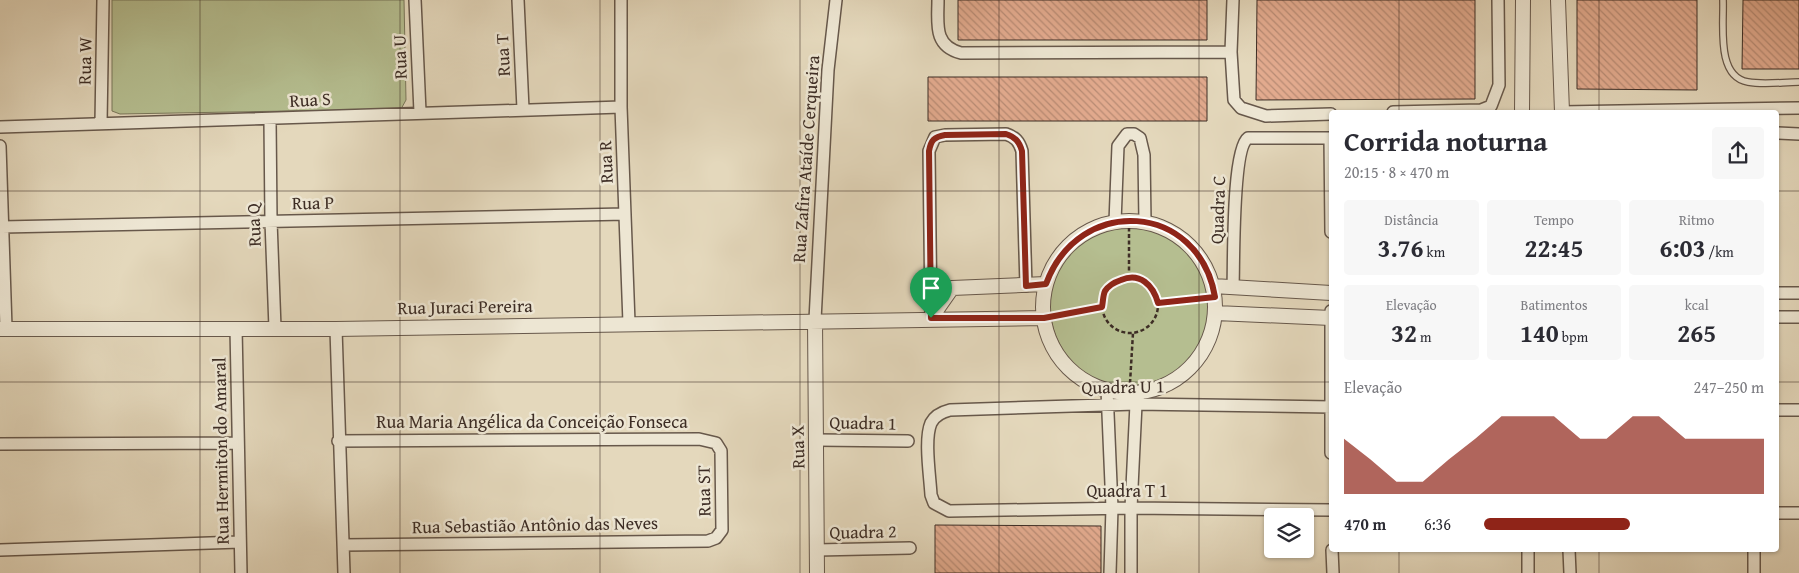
<!DOCTYPE html>
<html lang="pt">
<head>
<meta charset="utf-8">
<style>
	body { margin:0; font-family:"Gentium Book Plus",serif; background:#f7f7f7; color:#2b2b33; height:100vh; display:flex; flex-direction:column; font-size:19px; white-space:nowrap }
	* { box-sizing:border-box; margin:0 }
	p { font-size:16px; color:#7c7c81 }
	.icon { flex:none; width:28px; height:28px; fill:none; stroke:currentColor; stroke-width:2; stroke-linecap:round; stroke-linejoin:round }
	.map { position:relative; flex:1; overflow:hidden }
	.drawer { position:absolute; left:1329px; top:110px; width:450px; height:442px; display:flex; flex-direction:column; background:#fff; border-radius:5px; box-shadow:0 1px 4px #0004 }
	.drawer>* { flex:none }
	.fabs { position:absolute; left:1264px; top:508px; display:grid; gap:10px }
	.fabs a { display:grid; place-items:center; width:50px; height:50px; border-radius:5px; background:#fff; box-shadow:0 1px 4px #0004; font-size:25px }
	.pin { position:absolute; display:grid; place-items:center; width:42px; height:42px; color:#fff; margin:-51px -21px; border-radius:50% 50% 50% 0; rotate:-45deg; box-shadow:0 0 5px #0007 }
	.pin .icon { rotate:45deg }
	.round { display:grid; place-items:center; flex:none; width:52px; height:52px; border-radius:5px; background:#f7f7f7 }
	.overview { display:flex; align-items:center; justify-content:space-between; height:85px; padding:0 15px }
	h1 { font-size:28px; font-weight:800; line-height:38px }
	.metrics { display:grid; grid-template-columns:repeat(3,1fr); gap:8px; height:85px; padding:5px 15px }
	.metrics div { display:grid; align-content:center; border-radius:5px; background:#f7f7f7; text-align:center }
	.metrics b { font-size:25px; font-weight:800 }
	.metrics small { font-size:14px; font-weight:400 }
	.metrics p { font-size:14px }
	.chart { height:140px; padding:10px 15px }
	.chart p { display:flex; justify-content:space-between }
	.chart svg { width:100%; height:90px; margin-top:5px; fill:#8f2418; opacity:.7 }
	ul { padding:0 15px; list-style:none; font-size:16px }
	li { display:grid; grid-template-columns:80px 60px 1fr; align-items:center; height:38px }
	li i { height:12px; border-radius:6px; background:#8f2418 }
	.map>svg:first-child { display:block }
	.green { fill:#b5be90; stroke:#79765a }
	.building { fill:url(#building-back-hatch); stroke:#3d2d25 }
	.lines { fill:none; stroke-linecap:round; stroke-linejoin:round }
	.service-casing { stroke:#67584b; stroke-width:8 }
	.minor-casing { stroke:#67584b; stroke-width:14 }
	.tertiary-casing { stroke:#67584b; stroke-width:16 }
	.path { stroke:#3d2d25; stroke-width:2.5; stroke-dasharray:4 2.5; stroke-linecap:butt }
	.service { stroke:#ede6d3; stroke-width:5.5 }
	.minor { stroke:#ede6d3; stroke-width:11 }
	.tertiary { stroke:#ede6d3; stroke-width:14 }
	.route-casing { stroke:#fff; stroke-width:10 }
	.route { stroke:#8f2418; stroke-width:6 }
	.grid { fill:none; stroke:#3d2d25; stroke-width:1; stroke-opacity:0.55 }
	.labels { text-anchor:middle; stroke-width:5; stroke-linejoin:round; paint-order:stroke }
	.street-label { font-size:18px; fill:#3d2d25; stroke:#ede6d3 }
</style>
</head>
<body>
<div class="map">
<svg width="1799" height="573" viewBox="0 0 1799 573">
	<defs>
		<pattern id="building-back-hatch" width="6" height="6" patternUnits="userSpaceOnUse" patternTransform="scale(1.25)"><rect width="6" height="6" fill="#e2aa8e"/><path d="M-1 5l2 2M0 0l6 6M5-1l2 2" fill="none" stroke="#b88b74"/></pattern>
	</defs>
	<rect width="100%" height="100%" fill="#e4d8bc"/>
	<filter id="stains"><feTurbulence type="fractalNoise" baseFrequency=".004" numOctaves="4"/><feColorMatrix values="0 0 0 0 .2 0 0 0 0 .09 0 0 0 0 .02 0 0 0 .5 -.17"/></filter>
	<radialGradient id="worn" r=".72"><stop offset=".6" stop-color="#630" stop-opacity="0"/><stop offset="1" stop-color="#630" stop-opacity=".3"/></radialGradient>
	<path class="green" d="M112,0H404L406,100L401,109L120,114L112,111Z
		M1050 306a81 81 0 1 1 162 0a81 81 0 1 1-162 0Z"/>
	<path class="building" d="M958,0H1207V40H958Z
		M1257,0H1475V99L1256,100Z
		M1577,0H1697V90L1577,89Z
		M1743,0H1799V69H1742Z
		M928,77H1207V121H928Z
		M935,525L1101,526V573H935Z"/>
	<g class="lines">
		<g class="service-casing">
			<path id="service" d="M1723,0C1724,25 1716,77 1748,82C1764,85 1783,82 1799,82"/>
		</g>
		<g class="minor-casing">
			<path id="minor" d="M415,0L420,112
				M518,0L523,109
				M621,0V107L629,323
				M938,0C938,23 933,46 961,53L1231,52
				M1233,0L1231,52L1234,100L1241,108L1266,116L1331,114
				M1393,112L1481,110L1491,106L1499,85L1498,0
				M1562,112L1799,108
				M270,120L271,221L275,328
				M101,123L103,0
				M0,127L621,107
				M1776,133L1799,134
				M1330,138L1331,232
				M0,146L6,328
				M1115,222L1118,146L1127,134H1134L1140,138L1144,155L1145,222
				M2,227L625,214
				M1233,287C1234,262 1232,149 1248,138H1331
				M1776,293H1799
				M1331,311V453
				M1776,317H1799
				M931,318L929,151L935,137L945,135L1006,134C1015,137 1019,141 1022,151L1026,286
				M815,320L828,70L836,0
				M236,328L241,573
				M336,329L344,573
				M1107,390L1112,508L1110,573
				M1331,407L1136,404L950,410C942,412 935,415 931,423C924,439 930,476 931,495L934,503L949,511L1131,508L1331,510
				M1776,410H1799
				M817,440L908,441
				M338,441L699,439L716,443L721,451L722,530L716,538L708,541L343,545
				M0,444L238,443
				M1776,513H1799
				M0,550L240,542
				M817,550L910,548
				M1332,550L1333,573
				M1528,550V573
				M1569,550L1570,573
				M1754,550V573
				M1131,573V508L1136,404L1140,392"/>
		</g>
		<g class="tertiary-casing">
			<path id="tertiary" d="M1558,0L1562,112
				M1522,112L1523,0
				M1043 307a86 86 0 1 1 172 0a86 86 0 1 1-172 0Z
				M1213,286L1331,293
				M1216,313L1331,318
				M931,318L952,288L1046,284
				M815,320L817,573
				M0,329H336L1044,318"/>
		</g>
		<path class="path" d="M1129,277V221
			M1102 305a28 28 0 1 1 56 0a28 28 0 1 1-56 0Z
			M1158,303L1206,298
			M1057,315L1102,307
			M1130,383L1133,333"/>
		<use href="#service" class="service"/>
		<use href="#minor" class="minor"/>
		<use href="#tertiary" class="tertiary"/>
	</g>
	<g class="lines">
		<g class="route-casing">
			<path id="route" d="M1006,134C1015,137 1019,141 1022,151L1026,286L1046,284C1079,194 1199,202 1215,297L1158,303C1153,285 1140,272 1121,280C1115,282 1109,285 1105,291C1103,295 1103,302 1102,307L1044,318H931L929,151C931,140 934,137 945,135Z"/>
		</g>
		<use href="#route" class="route"/>
	</g>
	<path class="grid" d="M200,0V573M400,0V573M600,0V573M800,0V573M999,0V573M1199,0V573M1399,0V112M1599,0V112M0,191H1331M1776,191H1799M0,382H1331M1776,382H1799M1399,550V573M1599,550V573"/>
	<g class="labels">
		<g class="street-label">
			<text transform="translate(503 55) rotate(-93)" y="6">Rua T</text>
			<text transform="translate(400 57) rotate(-92)" y="6">Rua U</text>
			<text transform="translate(85 61) rotate(-89)" y="6">Rua W</text>
			<text transform="translate(310 100) rotate(-3)" y="6">Rua S</text>
			<text transform="translate(806 159) rotate(-86)" y="6">Rua Zafira Ataíde Cerqueira</text>
			<text transform="translate(606 162) rotate(-92)" y="6">Rua R</text>
			<text transform="translate(313 203) rotate(-1)" y="6">Rua P</text>
			<text transform="translate(1218 210) rotate(-88)" y="6">Quadra C</text>
			<text transform="translate(254 225) rotate(-92)" y="6">Rua Q</text>
			<text transform="translate(465 307) rotate(-1)" y="6">Rua Juraci Pereira</text>
			<text transform="translate(1123 387) rotate(-1)" y="6">Quadra U 1</text>
			<text x="532" y="428">Rua Maria Angélica da Conceição Fonseca</text>
			<text transform="translate(863 423) rotate(1)" y="6">Quadra 1</text>
			<text transform="translate(798 447) rotate(-91)" y="6">Rua X</text>
			<text transform="translate(221 451) rotate(-91)" y="6">Rua Hermiton do Amaral</text>
			<text transform="translate(704 491) rotate(-91)" y="6">Rua ST</text>
			<text x="1127" y="497">Quadra T 1</text>
			<text transform="translate(535 525) rotate(-1)" y="6">Rua Sebastião Antônio das Neves</text>
			<text transform="translate(863 532) rotate(-1)" y="6">Quadra 2</text>
		</g>
	</g>
	<rect width="100%" height="100%" filter="url(#stains)"/>
	<rect width="100%" height="100%" fill="url(#worn)"/>
</svg>
<div class="fabs">
<a><svg class="icon" aria-label="layers" viewBox="0 0 24 24"><path d="M12 4l9 5-9 5-9-5zM3 14l9 5 9-5"/></svg></a>
</div>
<div class="pin" style="left:931px;top:318px;background:#1e9e55"><svg class="icon" aria-label="arrive" viewBox="0 0 24 24"><path d="M6 21V4h12l-3 4 3 4H6"/></svg></div>
<section class="drawer">
<div class="overview"><div><h1>Corrida noturna</h1><p>20:15 · 8 × 470 m</p></div><a class="round"><svg class="icon" aria-label="share" viewBox="0 0 24 24"><path d="M12 15V3M7 8l5-5 5 5M5 13v7h14v-7"/></svg></a></div>
<div class="metrics">
<div><p>Distância</p><b>3.76<small> km</small></b></div>
<div><p>Tempo</p><b>22:45</b></div>
<div><p>Ritmo</p><b>6:03<small> /km</small></b></div>
</div>
<div class="metrics">
<div><p>Elevação</p><b>32<small> m</small></b></div>
<div><p>Batimentos</p><b>140<small> bpm</small></b></div>
<div><p>kcal</p><b>265</b></div>
</div>
<div class="chart"><p><span>Elevação</span>247–250 m</p>
<svg viewBox="0 0 160 44" preserveAspectRatio="none"><path d="M0 44V17L10 27L20 38L30 38L40 27L50 17L60 6L70 6L80 6L90 17L100 17L110 6L120 6L130 17L140 17L150 17L160 17V44z"/></svg>
</div>
<ul>
<li><b>470 m</b>6:36<i style="width:52%"></i></li>
</ul>
</section>
</div>
</body>
</html>
